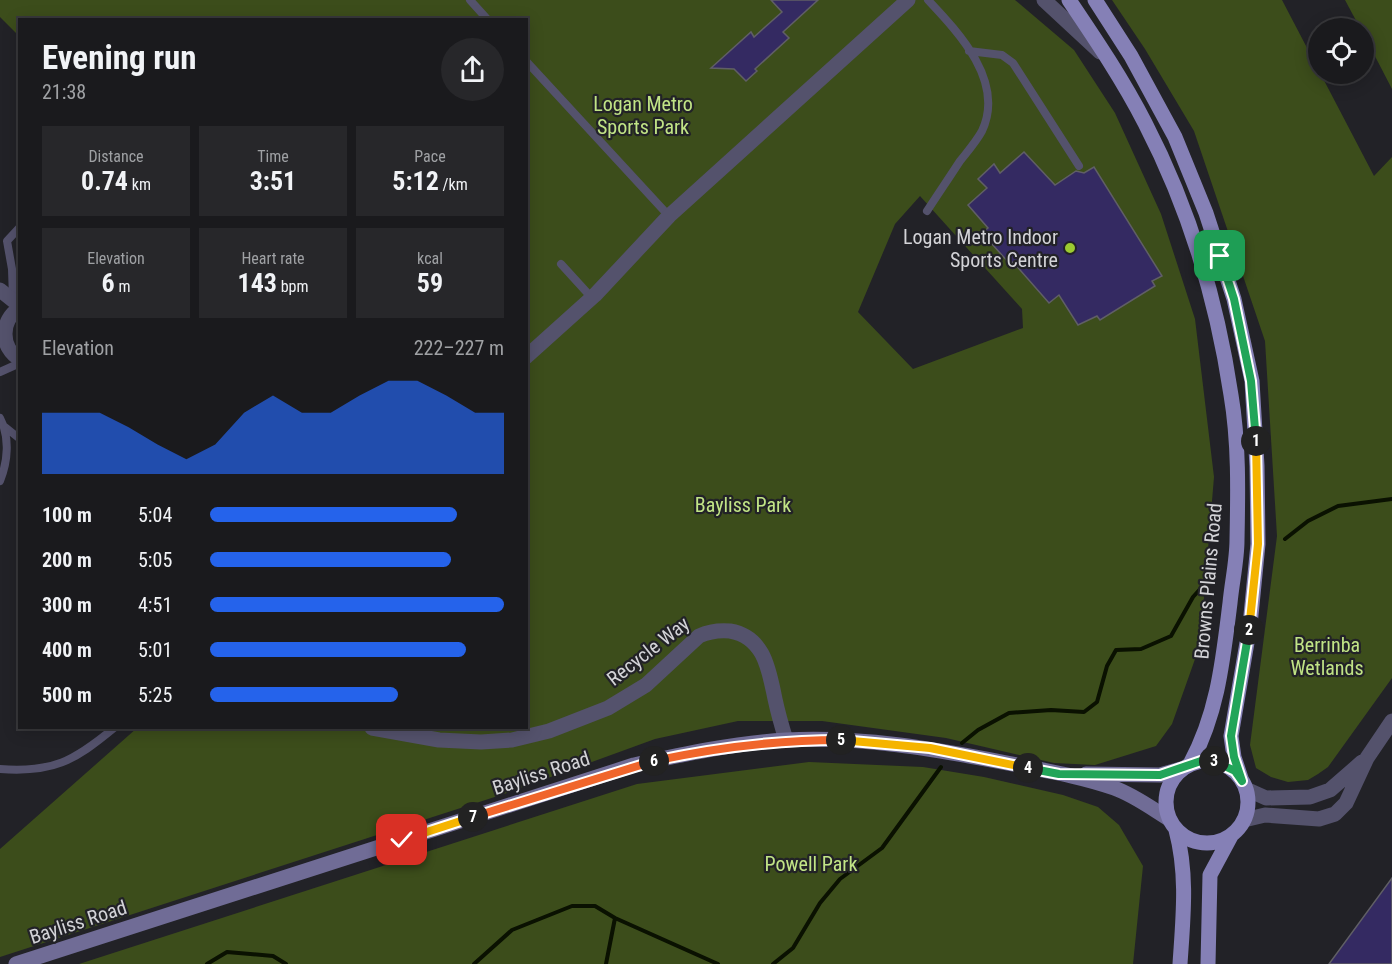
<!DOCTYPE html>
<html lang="en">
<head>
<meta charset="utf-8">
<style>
	body { margin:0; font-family:"Roboto Condensed",sans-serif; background:#27272a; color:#f1f3f6; height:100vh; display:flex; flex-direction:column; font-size:22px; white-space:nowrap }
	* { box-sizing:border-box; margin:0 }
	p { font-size:20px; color:#9fa1a4 }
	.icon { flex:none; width:33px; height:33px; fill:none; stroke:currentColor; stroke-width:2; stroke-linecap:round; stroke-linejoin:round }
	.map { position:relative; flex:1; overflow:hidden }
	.details { position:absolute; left:18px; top:18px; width:510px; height:711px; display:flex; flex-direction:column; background:#1a1a1d; border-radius:0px; box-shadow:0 3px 15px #0003,0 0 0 2px #38383b }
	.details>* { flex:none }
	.fabs { position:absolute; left:1308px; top:18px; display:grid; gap:12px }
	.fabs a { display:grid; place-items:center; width:66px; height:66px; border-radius:50%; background:#1a1a1d; box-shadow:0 3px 15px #0003,0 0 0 2px #38383b; font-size:30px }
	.pin { position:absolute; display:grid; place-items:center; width:51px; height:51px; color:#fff; margin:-26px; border-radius:12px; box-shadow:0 3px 9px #0006 }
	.km { position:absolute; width:30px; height:30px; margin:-15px; border-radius:50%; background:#222; color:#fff; font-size:16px; line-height:30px; text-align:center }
	.round { display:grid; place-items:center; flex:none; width:63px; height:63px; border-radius:32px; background:#27272a }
	.headline { display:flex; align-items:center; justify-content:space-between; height:102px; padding:0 24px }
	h1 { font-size:33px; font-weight:700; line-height:45px }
	.stats { display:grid; grid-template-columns:repeat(3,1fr); gap:9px; height:102px; padding:6px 24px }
	.stats div { display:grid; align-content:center; border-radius:0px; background:#27272a; text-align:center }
	.stats b { font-size:26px; font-weight:700 }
	.stats small { font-size:16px; font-weight:400 }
	.stats p { font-size:16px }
	.chart { height:168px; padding:12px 24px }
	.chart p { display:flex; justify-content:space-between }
	.chart svg { width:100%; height:108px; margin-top:6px; fill:#2563eb; opacity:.7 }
	ul { padding:0 24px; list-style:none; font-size:20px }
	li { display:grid; grid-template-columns:96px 72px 1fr; align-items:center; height:45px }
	li i { height:15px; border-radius:8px; background:#2563eb }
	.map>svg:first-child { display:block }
	.green { fill:#3c4d1b; fill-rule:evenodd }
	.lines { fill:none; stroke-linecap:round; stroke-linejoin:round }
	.stream { stroke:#0a1101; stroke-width:4 }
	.building { fill:#342a62; stroke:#605f66; stroke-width:1.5 }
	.lane { stroke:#54526c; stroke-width:8 }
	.street { stroke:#54526c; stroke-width:15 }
	.secondary { stroke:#706c96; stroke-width:15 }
	.primary { stroke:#8580b6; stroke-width:15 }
	.split-1-casing { stroke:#fff; stroke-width:12 }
	.split-2-casing { stroke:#fff; stroke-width:12 }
	.split-3-casing { stroke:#fff; stroke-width:12 }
	.split-4-casing { stroke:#fff; stroke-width:12 }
	.split-5-casing { stroke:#fff; stroke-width:12 }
	.split-6-casing { stroke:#fff; stroke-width:12 }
	.split-7-casing { stroke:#fff; stroke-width:12 }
	.split-8-casing { stroke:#fff; stroke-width:12 }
	.split-1 { stroke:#22a559; stroke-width:8 }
	.split-2 { stroke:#f5b400; stroke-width:8 }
	.split-3 { stroke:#22a559; stroke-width:8 }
	.split-4 { stroke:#22a559; stroke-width:8 }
	.split-5 { stroke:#f5b400; stroke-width:8 }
	.split-6 { stroke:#f0652b; stroke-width:8 }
	.split-7 { stroke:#f0652b; stroke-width:8 }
	.split-8 { stroke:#f5b400; stroke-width:8 }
	.poi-dot { fill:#9cca31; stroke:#222227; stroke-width:2 }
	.labels { text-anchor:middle; stroke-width:4.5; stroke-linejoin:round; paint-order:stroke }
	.park-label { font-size:20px; fill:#c1e486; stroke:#222227 }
	.poi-label { font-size:20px; fill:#d3d3d7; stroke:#222227; text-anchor:end }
	.street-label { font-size:20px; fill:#d3d3d7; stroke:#222227 }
</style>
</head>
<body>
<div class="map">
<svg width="1392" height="964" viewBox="0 0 1392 964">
	<rect width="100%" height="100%" fill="#222227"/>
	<path class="green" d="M0,0H1015L1074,50L1115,113L1161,214L1195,319L1214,477L1200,645L1172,724L1156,746L1095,765L1054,763L946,738L822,721H738L655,739L504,794L0,957V849L137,728H526V20H20L19,36L0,17ZM920,196L1022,309L1023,328L913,369L858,312L895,224Z
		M1112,0H1282L1374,176L1392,157V678L1328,767L1318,774L1308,780L1288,782L1271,777L1256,768L1250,745L1277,536L1265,341L1194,131L1145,49Z
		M1345,0H1392V89L1364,35V28H1360Z
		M809,762L923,767L984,777L1063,795L1098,807L1119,825L1143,866L1133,964H79L637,784Z"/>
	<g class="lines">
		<path class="stream" d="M1285,539L1308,521L1338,506L1392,499
			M962,743L978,730L1009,713L1051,710L1084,712L1097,702L1107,666L1116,650L1141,649L1171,636L1193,597L1210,578
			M207,964L227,952L273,956L286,964
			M474,964L512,930L572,906H595L615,918L718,964
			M606,964L615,918
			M773,964L793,948L820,903L840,879L882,848L941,767"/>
	</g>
	<path class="building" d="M771,0H818L783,32L789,38L755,69L757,71L746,81L734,69L711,68L751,32L754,37L782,12Z
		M1024,152L1055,185L1076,171L1084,173L1094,167L1162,276L1152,281L1155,286L1100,320L1097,316L1078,325L1059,295L1049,303L1013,262L1010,264L982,233L988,228L968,205L987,188L978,179L994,164L1000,173Z
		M1392,878V964H1329Z"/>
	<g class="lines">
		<path class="lane" d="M470,0L488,20
			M969,51L1002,55L1013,63L1079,166
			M526,61L669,216
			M927,211C938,194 949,178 960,161C967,152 976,142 982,131C1005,82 960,34 928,0
			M561,264L592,298
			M13,298L12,269L7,241L20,227
			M0,372L20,363
			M0,418C10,437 8,461 0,481
			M5,427L20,439
			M0,769C53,773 74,761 114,728"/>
		<path class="street" d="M1044,0L1100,52
			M0,290L20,306
			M20,308C0,320 0,348 20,359
			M526,357L595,295L669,216L908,0
			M372,728L439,740L481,742L512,740L549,731L608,708L646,685L699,636C710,631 719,630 730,631C765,637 769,671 775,699C778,713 782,727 786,740
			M1246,789L1266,798L1310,797L1330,790L1362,762
			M1244,820L1265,815L1319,819L1335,814L1346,803L1367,758L1392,721"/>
		<path class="secondary" d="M1086,774L1160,775L1181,769
			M16,964L634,765C684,754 735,743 786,740C861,736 934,749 1007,763C1042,770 1080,776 1114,788C1134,795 1151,808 1169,819"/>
		<path class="primary" d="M1069,0C1096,40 1123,80 1145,123C1189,208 1217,301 1231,395C1239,442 1238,492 1237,540C1237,560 1232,582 1230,603C1223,659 1218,713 1190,764
			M1095,0L1131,56L1175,137L1206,213L1234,299L1252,381L1257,466L1258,544L1250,625L1231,736L1234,757L1242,781
			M1166 802a41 41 0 1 1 82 0a41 41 0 1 1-82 0Z
			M1176,830C1188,875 1183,918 1180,964
			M1208,964L1210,875L1231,836"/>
	</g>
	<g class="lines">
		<g class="split-1-casing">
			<path id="split-1" d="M1220,256L1234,299L1251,381L1256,441"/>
		</g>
		<g class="split-2-casing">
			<path id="split-2" d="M1249,630L1258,544L1256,441"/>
		</g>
		<g class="split-3-casing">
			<path id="split-3" d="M1214,761L1235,771L1242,781L1234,757L1231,736L1249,630"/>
		</g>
		<g class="split-4-casing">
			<path id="split-4" d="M1028,768L1059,774L1160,775L1201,761H1214"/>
		</g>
		<g class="split-5-casing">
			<path id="split-5" d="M841,740L930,748L1028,768"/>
		</g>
		<g class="split-6-casing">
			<path id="split-6" d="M654,761C718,747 776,740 841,740"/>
		</g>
		<g class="split-7-casing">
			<path id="split-7" d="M473,817L654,761"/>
		</g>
		<g class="split-8-casing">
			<path id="split-8" d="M402,840L473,817"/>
		</g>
		<use href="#split-1" class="split-1"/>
		<use href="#split-2" class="split-2"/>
		<use href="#split-3" class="split-3"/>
		<use href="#split-4" class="split-4"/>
		<use href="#split-5" class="split-5"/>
		<use href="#split-6" class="split-6"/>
		<use href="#split-7" class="split-7"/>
		<use href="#split-8" class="split-8"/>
	</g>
	<circle class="poi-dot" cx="1070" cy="248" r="6"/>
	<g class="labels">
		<g class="park-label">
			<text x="643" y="111">Logan Metro<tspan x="643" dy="23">Sports Park</tspan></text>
			<text x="743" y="512">Bayliss Park</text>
			<text x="1327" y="652">Berrinba<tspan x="1327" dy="23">Wetlands</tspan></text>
			<text x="811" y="871">Powell Park</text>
		</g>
		<g class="poi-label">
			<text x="1058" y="244">Logan Metro Indoor<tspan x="1058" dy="23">Sports Centre</tspan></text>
		</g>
		<g class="street-label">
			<text transform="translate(1208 581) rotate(-85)" y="7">Browns Plains Road</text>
			<text transform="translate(648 651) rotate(-38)" y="7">Recycle Way</text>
			<text transform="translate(541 773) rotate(-18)" y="7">Bayliss Road</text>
			<text transform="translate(78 922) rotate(-18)" y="7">Bayliss Road</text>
		</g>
	</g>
</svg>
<div class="fabs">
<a><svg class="icon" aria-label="locate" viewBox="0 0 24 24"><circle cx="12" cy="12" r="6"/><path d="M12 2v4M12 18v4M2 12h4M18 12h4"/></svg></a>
</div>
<div class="pin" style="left:1220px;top:256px;background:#1e9e55"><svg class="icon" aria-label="arrive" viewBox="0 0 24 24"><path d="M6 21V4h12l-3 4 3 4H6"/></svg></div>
<div class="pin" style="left:402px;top:840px;background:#d93025"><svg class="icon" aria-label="check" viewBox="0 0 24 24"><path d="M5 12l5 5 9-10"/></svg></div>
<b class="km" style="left:1256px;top:441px">1</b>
<b class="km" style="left:1249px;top:630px">2</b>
<b class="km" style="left:1214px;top:761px">3</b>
<b class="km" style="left:1028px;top:768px">4</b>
<b class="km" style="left:841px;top:740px">5</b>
<b class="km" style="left:654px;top:761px">6</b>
<b class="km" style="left:473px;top:817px">7</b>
<section class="details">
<div class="headline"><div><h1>Evening run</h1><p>21:38</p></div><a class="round"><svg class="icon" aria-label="share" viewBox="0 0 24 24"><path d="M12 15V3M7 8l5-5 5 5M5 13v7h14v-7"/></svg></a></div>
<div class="stats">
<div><p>Distance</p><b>0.74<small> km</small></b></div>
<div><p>Time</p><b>3:51</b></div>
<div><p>Pace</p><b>5:12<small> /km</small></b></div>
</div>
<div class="stats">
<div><p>Elevation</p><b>6<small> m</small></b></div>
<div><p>Heart rate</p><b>143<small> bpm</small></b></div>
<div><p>kcal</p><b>59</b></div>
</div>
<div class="chart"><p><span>Elevation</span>222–227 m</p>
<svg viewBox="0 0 160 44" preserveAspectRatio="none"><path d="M0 44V19L10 19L20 19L30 25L40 32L50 38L60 32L70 19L80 12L90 19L100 19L110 12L120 6L130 6L140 12L150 19L160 19V44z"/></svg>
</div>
<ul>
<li><b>100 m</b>5:04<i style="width:84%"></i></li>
<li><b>200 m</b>5:05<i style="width:82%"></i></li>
<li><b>300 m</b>4:51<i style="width:100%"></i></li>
<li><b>400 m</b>5:01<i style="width:87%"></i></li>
<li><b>500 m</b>5:25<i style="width:64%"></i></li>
</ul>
</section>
</div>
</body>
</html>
